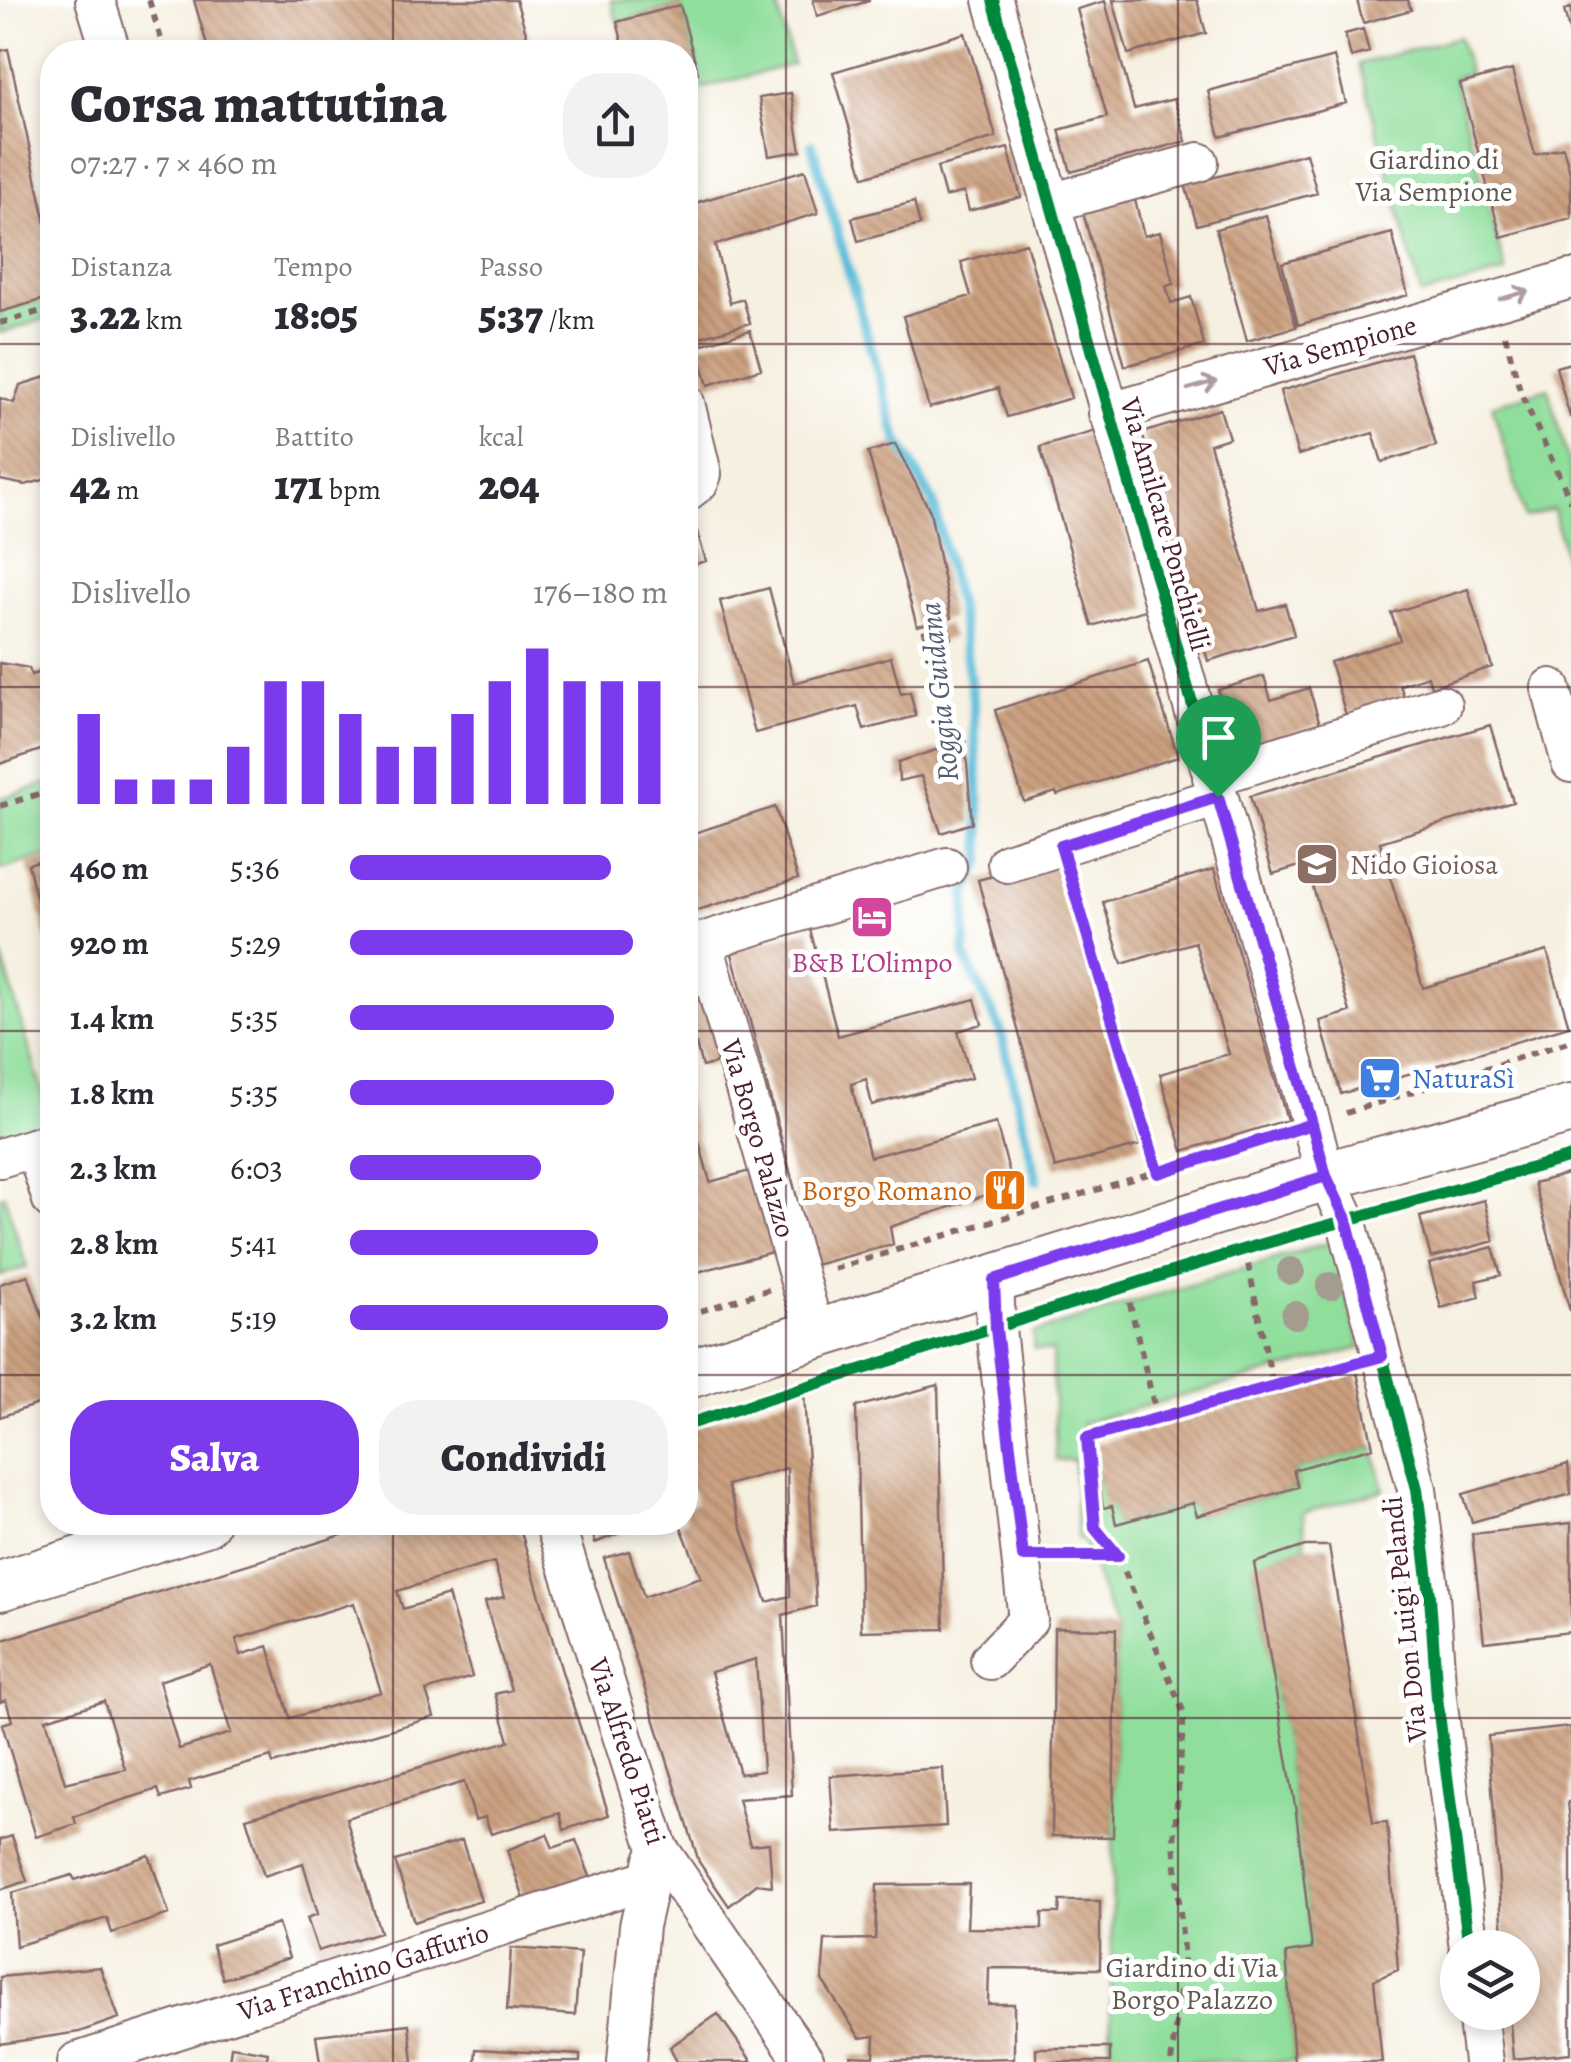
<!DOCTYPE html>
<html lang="it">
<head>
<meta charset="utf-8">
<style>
	body { margin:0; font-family:Alegreya,serif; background:#f2f2f3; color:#2b2b33; height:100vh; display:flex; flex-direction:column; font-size:38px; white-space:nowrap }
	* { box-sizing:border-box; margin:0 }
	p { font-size:32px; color:#7c7c81 }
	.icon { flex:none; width:55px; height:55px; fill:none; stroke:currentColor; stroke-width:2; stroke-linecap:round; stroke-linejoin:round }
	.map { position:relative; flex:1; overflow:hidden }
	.side { position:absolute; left:40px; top:40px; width:658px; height:1495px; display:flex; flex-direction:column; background:#fff; border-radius:40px; box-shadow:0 5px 15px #0003 }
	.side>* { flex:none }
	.tools { position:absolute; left:1440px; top:1930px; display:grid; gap:20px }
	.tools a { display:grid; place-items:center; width:100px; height:100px; border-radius:50%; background:#fff; box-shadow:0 5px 15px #0003; font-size:50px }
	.pin { position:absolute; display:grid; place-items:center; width:85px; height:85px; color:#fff; margin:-102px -42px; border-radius:50% 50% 50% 0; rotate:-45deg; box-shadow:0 0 10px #0007 }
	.pin .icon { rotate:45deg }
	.round { display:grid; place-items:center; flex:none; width:105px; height:105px; border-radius:40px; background:#f2f2f3 }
	.head { display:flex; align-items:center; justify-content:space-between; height:170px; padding:0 30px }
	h1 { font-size:55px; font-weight:800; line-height:75px }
	.stats { display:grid; grid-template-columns:repeat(3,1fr); gap:15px; height:170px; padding:10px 30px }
	.stats div { display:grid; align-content:center }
	.stats b { font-size:42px; font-weight:800 }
	.stats small { font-size:28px; font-weight:400 }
	.stats p { font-size:28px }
	.chart { height:280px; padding:20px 30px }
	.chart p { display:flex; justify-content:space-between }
	.chart svg { width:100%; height:180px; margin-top:10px; stroke:#7c3aed; stroke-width:6 }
	.primary-button { display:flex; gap:20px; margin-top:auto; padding:20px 30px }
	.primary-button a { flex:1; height:115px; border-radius:40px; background:#7c3aed; color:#fff; font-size:40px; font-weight:800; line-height:115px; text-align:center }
	.primary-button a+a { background:#f2f2f3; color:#2b2b33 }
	ul { padding:0 30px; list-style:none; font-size:32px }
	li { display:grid; grid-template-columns:160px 120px 1fr; align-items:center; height:75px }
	li i { height:25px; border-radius:12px; background:#7c3aed }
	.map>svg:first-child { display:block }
	.green { fill:#90de9c; stroke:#6d7e64; stroke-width:2.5 }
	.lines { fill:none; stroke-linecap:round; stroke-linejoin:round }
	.stream { stroke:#5bbdd9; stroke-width:10 }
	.building { fill:url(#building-back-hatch); fill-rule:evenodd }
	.minor-casing { stroke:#86686a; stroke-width:42 }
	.major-casing { stroke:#86686a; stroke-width:52 }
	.path { stroke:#86686a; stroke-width:6; stroke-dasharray:8 8; stroke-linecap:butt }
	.minor { stroke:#fff; stroke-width:38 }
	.major { stroke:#fff; stroke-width:48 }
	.cycleway-casing { stroke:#fff; stroke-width:19 }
	.cycleway { stroke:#00873e; stroke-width:12 }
	.tree { fill:#a39c8f }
	.oneway { stroke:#ae9aa0 }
	.route-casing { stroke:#fff; stroke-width:20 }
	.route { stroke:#7c3aed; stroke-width:12 }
	.grid { fill:none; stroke:#4a1f2b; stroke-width:2.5; stroke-opacity:0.55 }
	.labels { text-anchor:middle; stroke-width:10; stroke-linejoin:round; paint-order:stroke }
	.park-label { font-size:28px; fill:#5f584d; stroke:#fff }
	.street-label { font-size:28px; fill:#4a1f2b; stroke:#fff }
	.education-label { font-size:28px; fill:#785e54; stroke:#fff; text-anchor:start }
	.hotel-label { font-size:28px; fill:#b23c85; stroke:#fff }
	.shop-label { font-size:28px; fill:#366cbe; stroke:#fff; text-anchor:start }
	.food-label { font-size:28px; fill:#c56008; stroke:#fff; text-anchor:end }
	.water-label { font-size:30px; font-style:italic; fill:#515e71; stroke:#fff }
</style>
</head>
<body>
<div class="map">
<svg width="1571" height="2062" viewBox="0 0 1571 2062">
	<defs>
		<pattern id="building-back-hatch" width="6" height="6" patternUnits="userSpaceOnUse" patternTransform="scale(2.5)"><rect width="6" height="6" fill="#cca180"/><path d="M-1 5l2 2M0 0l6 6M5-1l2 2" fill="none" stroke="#a88369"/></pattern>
	</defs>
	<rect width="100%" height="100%" fill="#fff"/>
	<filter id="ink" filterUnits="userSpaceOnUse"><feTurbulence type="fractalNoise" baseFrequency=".01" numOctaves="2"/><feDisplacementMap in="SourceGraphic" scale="20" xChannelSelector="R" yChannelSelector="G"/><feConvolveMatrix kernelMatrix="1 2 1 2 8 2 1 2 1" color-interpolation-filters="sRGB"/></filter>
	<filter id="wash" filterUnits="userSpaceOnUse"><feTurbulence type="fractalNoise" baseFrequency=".0048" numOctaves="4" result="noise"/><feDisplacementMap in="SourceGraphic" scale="40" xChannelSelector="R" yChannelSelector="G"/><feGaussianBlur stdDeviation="2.25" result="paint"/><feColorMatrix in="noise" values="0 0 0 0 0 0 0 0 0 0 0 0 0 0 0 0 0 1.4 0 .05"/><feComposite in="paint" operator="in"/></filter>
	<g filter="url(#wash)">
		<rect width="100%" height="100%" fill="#f6f0e0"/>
		<path class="green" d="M611,0H776L793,64L685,93V76L698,72L680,5L617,22Z
			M1459,37L1469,73L1454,78L1506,272L1421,295L1359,64Z
			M52,297V317L0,333V312Z
			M1548,388L1571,472V583L1553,509L1525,518L1492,405Z
			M52,782V854L0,870V799Z
			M0,950L52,1125L0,1140Z
			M4,1195L27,1267L0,1276V1196Z
			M1331,1242L1361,1348L1082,1423L1106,1506H1112L1117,1524L1193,1503L1197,1515L1298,1488L1293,1470L1373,1447L1384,1490L1303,1513L1305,1546L1254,1564L1296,1810L1312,1949L1286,1953L1294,2062H1110L1116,1629L1082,1539H1077L1074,1460H1056L1052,1351L1034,1349L1033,1333Z"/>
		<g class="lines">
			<path class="stream" d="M812,145L897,438L933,502L961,619L973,700L982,859L966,894L965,957L1000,1029L1037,1180"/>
		</g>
		<g id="blocks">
			<path class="building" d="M194,0H516L532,52H209Z
				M813,0H869V1L817,16Z
				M1113,0H1197L1206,33L1128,54Z
				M1357,0H1408L1411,10L1363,23Z
				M1105,1L1134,109L1174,99L1186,141L1071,172L1059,130L1107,117L1077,9Z
				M680,5L698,73L685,76V52H625L617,22Z
				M1571,8V34H1570L1564,10Z
				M1363,29L1369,52L1351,57L1345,34Z
				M965,33L996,137L864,177L833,72Z
				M8,49L50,242L52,241V297L0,312V51Z
				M1334,57L1346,103L1220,137L1208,91Z
				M1512,70L1535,155L1563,147L1571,176V218L1501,237L1460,84Z
				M791,93L801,151L769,156L759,98Z
				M1008,148L1021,197L969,211L964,192L945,197L937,167Z
				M1306,153L1317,193L1197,225L1182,174L1205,167L1208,179Z
				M805,170L818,213L715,245L730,303L743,299L750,323L693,339L685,306V206Z
				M1131,184L1144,236L1160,232L1174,284L1166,286L1171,303L1191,297L1204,345L1125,366L1079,198Z
				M914,202L920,225L858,241L852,218Z
				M1266,215L1296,327L1247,341L1216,229Z
				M1392,233L1408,295L1298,325L1282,263Z
				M1026,243L1071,398L1007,417L998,388L929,408L903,316L971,296L961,262Z
				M750,330L761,369L708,385L696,346Z
				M1409,353L1436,446L1382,462L1373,433L1298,455L1280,391Z
				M1571,363V417H1570L1556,367Z
				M52,375V494L47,479L25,485L0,480V398L14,403L20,385Z
				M1220,409L1229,438L1210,444L1259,611L1285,604L1294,635L1208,661L1142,433Z
				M1096,431L1148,609L1092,626L1040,447Z
				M895,444L930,511L951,618L917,626L868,452Z
				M689,505L706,561L685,567V506Z
				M769,588L794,683L891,657L901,694L910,692L916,716L864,730L857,706L755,733L720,601Z
				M1468,589L1492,667L1431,687L1428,676L1400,685L1404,697L1346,715L1330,662L1400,640L1391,613Z
				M947,624L952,638L927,645L923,631Z
				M1148,661L1178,757L1057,795L1056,792L1024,802L995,710Z
				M0,663L29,668L31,675L52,669V746L0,764Z
				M1264,676L1271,700L1309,688L1320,724L1236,750L1218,690Z
				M1490,725L1513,802L1380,842L1423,988L1547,951L1569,1026L1341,1094L1320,1021L1350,1012L1306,864L1273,874L1250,796Z
				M965,741L972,823L941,833L921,776L899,781L898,762Z
				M775,807L798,879L685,914V836Z
				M52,857V948L49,950L28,864Z
				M1063,857L1140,1145L1055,1168L978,880Z
				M1214,869L1287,1120L1183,1151L1160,1074L1229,1054L1195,942L1122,964L1103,902Z
				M810,929L838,1036L975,999L982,1024L958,1031L971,1078L872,1105L866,1079L851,1084L870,1157L996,1123L1013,1186L890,1227L893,1244L815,1265L731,950Z
				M699,961L725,1061L702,1067L696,1044L685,1047V965Z
				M685,1091L710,1182L757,1169L779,1250L694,1273L696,1283L685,1286Z
				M1571,1173V1311H1570L1534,1183Z
				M1484,1200L1494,1241L1431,1258L1420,1217Z
				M1493,1247L1501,1275L1476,1281L1480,1297L1441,1308L1429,1264Z
				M28,1275L52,1343V1399L0,1417V1284Z
				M1357,1372L1373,1447L1293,1470L1298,1487L1197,1516L1193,1503L1116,1524L1112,1506L1103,1508L1094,1444Z
				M938,1385L944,1629L861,1631L856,1407Z
				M804,1392L816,1606L783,1615L792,1795L738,1799L750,1845L769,1843L772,1886L757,1884L729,1906L699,1862L604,1558L629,1551L644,1597L701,1577L679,1522H685V1508L696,1502L692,1489L685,1491V1430ZM787,1468L790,1596L767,1602L727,1485ZM756,1659L763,1771L740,1774L711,1672Z
				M1568,1464L1571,1494L1472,1522L1463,1494Z
				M384,1522H518L563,1675L609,1815L564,1830L560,1813L491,1834L485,1817L475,1820L464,1782L346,1818L380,1932L318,1951L307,1918L318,1914L303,1863L264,1876L246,1818L509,1741L495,1694L511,1690L485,1602L504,1597L494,1562L397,1591L403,1609L448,1595L472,1677L426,1691L434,1717L273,1764L271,1757L189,1781L191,1789L161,1798L158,1789L98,1808L74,1817L76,1824L36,1837L2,1724L12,1721L6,1700L0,1702V1641ZM354,1603L381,1692L290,1718L268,1646L241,1655L236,1639ZM210,1664L231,1733L179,1749L159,1681ZM104,1701L125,1769L65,1783L46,1719Z
				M590,1522H644V1523L595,1543Z
				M1571,1523V1632L1484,1642L1472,1534Z
				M1305,1546H1329L1373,1823L1387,1822L1398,1970L1374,1980L1382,2062H1294L1286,1953L1312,1949L1296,1812L1254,1563Z
				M1054,1628L1116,1629L1113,1837L1052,1836Z
				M1571,1727V1802H1568L1571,1833V2053L1513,2059L1509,2012H1522V1948H1504L1488,1736Z
				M943,1768L946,1826L834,1833L830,1776Z
				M547,1834L553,1848L576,1840L591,1879L524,1899L507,1850Z
				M12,1836L27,1881L0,1890V1840Z
				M462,1840L481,1901L414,1922L395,1861Z
				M149,1855L169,1914L112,1933L107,1918L16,1946L12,1893L72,1875L75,1880Z
				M969,1884L967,1928L1042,1929V1913H1059L1060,1901H1100V1969L989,1968L988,2004H1014V2058L851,2062V2056L874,2057L875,2036L860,2038L822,1980L825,1940L875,1939L877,1885Z
				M278,1924L289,1958L223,1979L212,1945Z
				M511,1948L580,1953L575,2015L507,2010Z
				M100,1967L119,2018L79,2032L0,2044V1977Z
				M718,2014L752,2062H677L670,2047Z
				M409,2024L413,2062H320L316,2035Z
				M231,2046L268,2052L266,2062H229Z
				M1036,2048H1110V2062H1036Z
				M476,2049L580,2055V2062H475Z"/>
		</g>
	</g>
	<g filter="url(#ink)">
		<use href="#blocks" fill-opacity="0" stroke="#86686a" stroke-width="2.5"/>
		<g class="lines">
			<g class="minor-casing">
				<path id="minor" d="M95,0L111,52
					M993,0L1326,1176L1346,1219L1417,1489L1430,1596L1437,1698L1469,1948
					M1050,203L1199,162
					M685,403L702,474L699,482L685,493
					M1108,413L1571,279
					M1551,688L1571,763
					M1212,777L1442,705
					M1007,863L1218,797
					M703,941L815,1334
					M685,947L947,867
					M35,1147L52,1200
					M0,1158L52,1142
					M554,1522L658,1848L805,2062
					M990,1660L1028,1620L996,1329L994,1280
					M1477,2012L1483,2062
					M77,2062L648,1879
					M627,2062L639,1926L654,1860"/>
			</g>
			<g class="major-casing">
				<path id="major" d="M685,1375L1326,1176L1571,1109
					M0,1586L205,1522"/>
			</g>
			<path class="path" d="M149,0L165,52
				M0,323L52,308
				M1505,335L1521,394L1571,501
				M0,806L52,790
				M1070,877L1158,1173
				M1346,1113L1571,1041
				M1245,1249L1273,1386
				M834,1269L1281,1134
				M1126,1287L1157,1418
				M685,1316L770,1289
				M1117,1555L1095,1529L1087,1439L1349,1365
				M1055,1556H1118L1184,1713L1174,1842L1184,1959L1171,2062"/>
			<use href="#minor" class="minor"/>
			<use href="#major" class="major"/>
			<g class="cycleway-casing">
				<path id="cycleway" d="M993,0L1326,1176L1346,1219L1417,1489L1430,1596L1437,1698L1469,1948
					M685,1425L1245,1249L1571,1157"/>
			</g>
			<use href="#cycleway" class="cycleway"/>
		</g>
		<g class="tree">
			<circle cx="1291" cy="1271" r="14"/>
			<circle cx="1330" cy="1286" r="14"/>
			<circle cx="1295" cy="1315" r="14"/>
		</g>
		<defs><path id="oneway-shaft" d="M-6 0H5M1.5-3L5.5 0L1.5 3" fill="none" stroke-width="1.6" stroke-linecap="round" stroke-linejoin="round" transform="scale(2.5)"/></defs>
		<g class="oneway">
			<use href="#oneway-shaft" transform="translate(1514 295) rotate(-16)"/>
			<use href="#oneway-shaft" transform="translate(1202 385) rotate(-16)"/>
		</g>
	</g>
	<g class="lines" filter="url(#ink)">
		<g class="route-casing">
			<path id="route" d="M1218,797L1312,1124L1326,1176L994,1280L996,1329L1023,1556H1118L1095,1528L1087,1438L1382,1356L1346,1219L1326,1176L1312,1124L1158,1173L1061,846L1218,797"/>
		</g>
		<use href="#route" class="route"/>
	</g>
	<path class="grid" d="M393,0V52M786,0V2062M1178,0V2062M0,344H52M685,344H1571M0,687H52M685,687H1571M0,1031H52M685,1031H1571M0,1375H52M685,1375H1571M393,1522V2062M0,1718H1571"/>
	<defs>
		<g id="school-square" transform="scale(2.25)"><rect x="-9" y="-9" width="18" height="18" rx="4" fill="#8d6e63" stroke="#fff"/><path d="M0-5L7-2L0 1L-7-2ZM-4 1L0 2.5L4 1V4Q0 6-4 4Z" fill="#fff"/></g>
		<g id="hotel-square" transform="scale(2.25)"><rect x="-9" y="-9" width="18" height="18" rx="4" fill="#d1479c" stroke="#fff"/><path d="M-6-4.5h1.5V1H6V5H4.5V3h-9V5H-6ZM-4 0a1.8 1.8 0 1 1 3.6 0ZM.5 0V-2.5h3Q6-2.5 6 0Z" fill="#fff"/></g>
		<g id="supermarket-square" transform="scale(2.25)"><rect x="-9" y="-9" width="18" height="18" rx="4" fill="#3f7fe0" stroke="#fff"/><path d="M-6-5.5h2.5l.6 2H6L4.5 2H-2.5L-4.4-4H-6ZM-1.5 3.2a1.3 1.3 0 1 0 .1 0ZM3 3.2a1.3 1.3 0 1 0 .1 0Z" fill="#fff"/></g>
		<g id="restaurant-square" transform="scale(2.25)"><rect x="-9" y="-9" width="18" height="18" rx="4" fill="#e8710a" stroke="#fff"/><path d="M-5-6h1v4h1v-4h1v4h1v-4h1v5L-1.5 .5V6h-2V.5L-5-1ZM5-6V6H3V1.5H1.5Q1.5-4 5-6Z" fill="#fff"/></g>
	</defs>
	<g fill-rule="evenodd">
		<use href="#school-square" x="1317" y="864"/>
		<use href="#hotel-square" x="872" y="917"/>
		<use href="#supermarket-square" x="1380" y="1078"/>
		<use href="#restaurant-square" x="1005" y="1190"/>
	</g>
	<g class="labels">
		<g class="park-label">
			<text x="1434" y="169">Giardino di<tspan x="1434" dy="32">Via Sempione</tspan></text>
			<text x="1192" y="1977">Giardino di Via<tspan x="1192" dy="32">Borgo Palazzo</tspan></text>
		</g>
		<g class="street-label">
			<text transform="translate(1340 345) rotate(-16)" y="10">Via Sempione</text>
			<text transform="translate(1166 524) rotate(74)" y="10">Via Amilcare Ponchielli</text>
			<text transform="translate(759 1138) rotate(74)" y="10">Via Borgo Palazzo</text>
			<text transform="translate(1404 1619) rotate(-96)" y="10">Via Don Luigi Pelandi</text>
			<text transform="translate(628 1751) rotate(72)" y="10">Via Alfredo Piatti</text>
			<text transform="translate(363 1971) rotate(-18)" y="10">Via Franchino Gaffurio</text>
		</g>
		<g class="education-label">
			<text x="1350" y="874">Nido Gioiosa</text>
		</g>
		<g class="hotel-label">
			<text x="872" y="972">B&amp;B L'Olimpo</text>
		</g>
		<g class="shop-label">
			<text x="1412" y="1088">NaturaSì</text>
		</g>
		<g class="food-label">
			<text x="972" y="1200">Borgo Romano</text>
		</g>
		<g class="water-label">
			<text transform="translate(939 692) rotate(-96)" y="10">Roggia Guidana</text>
		</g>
	</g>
</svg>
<div class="tools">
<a><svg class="icon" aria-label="layers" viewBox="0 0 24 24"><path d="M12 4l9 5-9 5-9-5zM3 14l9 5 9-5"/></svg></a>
</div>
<div class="pin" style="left:1218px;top:797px;background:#1e9e55"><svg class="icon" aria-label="arrive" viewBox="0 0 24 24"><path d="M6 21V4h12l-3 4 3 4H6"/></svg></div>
<section class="side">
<div class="head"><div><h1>Corsa mattutina</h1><p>07:27 · 7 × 460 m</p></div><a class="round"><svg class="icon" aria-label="share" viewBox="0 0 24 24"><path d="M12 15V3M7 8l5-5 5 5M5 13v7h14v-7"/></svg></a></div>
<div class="stats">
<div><p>Distanza</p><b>3.22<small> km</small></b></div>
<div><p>Tempo</p><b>18:05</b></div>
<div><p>Passo</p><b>5:37<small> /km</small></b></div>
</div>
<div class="stats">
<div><p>Dislivello</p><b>42<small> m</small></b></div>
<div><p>Battito</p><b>171<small> bpm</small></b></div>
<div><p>kcal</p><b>204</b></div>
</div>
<div class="chart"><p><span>Dislivello</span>176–180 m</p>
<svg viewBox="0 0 160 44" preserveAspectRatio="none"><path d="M5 44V22M15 44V38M25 44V38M35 44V38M45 44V30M55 44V14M65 44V14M75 44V22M85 44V30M95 44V30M105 44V22M115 44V14M125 44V6M135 44V14M145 44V14M155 44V14"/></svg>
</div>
<ul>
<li><b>460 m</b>5:36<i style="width:82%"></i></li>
<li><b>920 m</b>5:29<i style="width:89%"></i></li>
<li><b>1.4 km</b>5:35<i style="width:83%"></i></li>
<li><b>1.8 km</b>5:35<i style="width:83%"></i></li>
<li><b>2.3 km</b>6:03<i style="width:60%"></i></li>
<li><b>2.8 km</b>5:41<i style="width:78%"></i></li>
<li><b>3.2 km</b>5:19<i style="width:100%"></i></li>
</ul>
<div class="primary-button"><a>Salva</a><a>Condividi</a></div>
</section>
</div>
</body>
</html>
